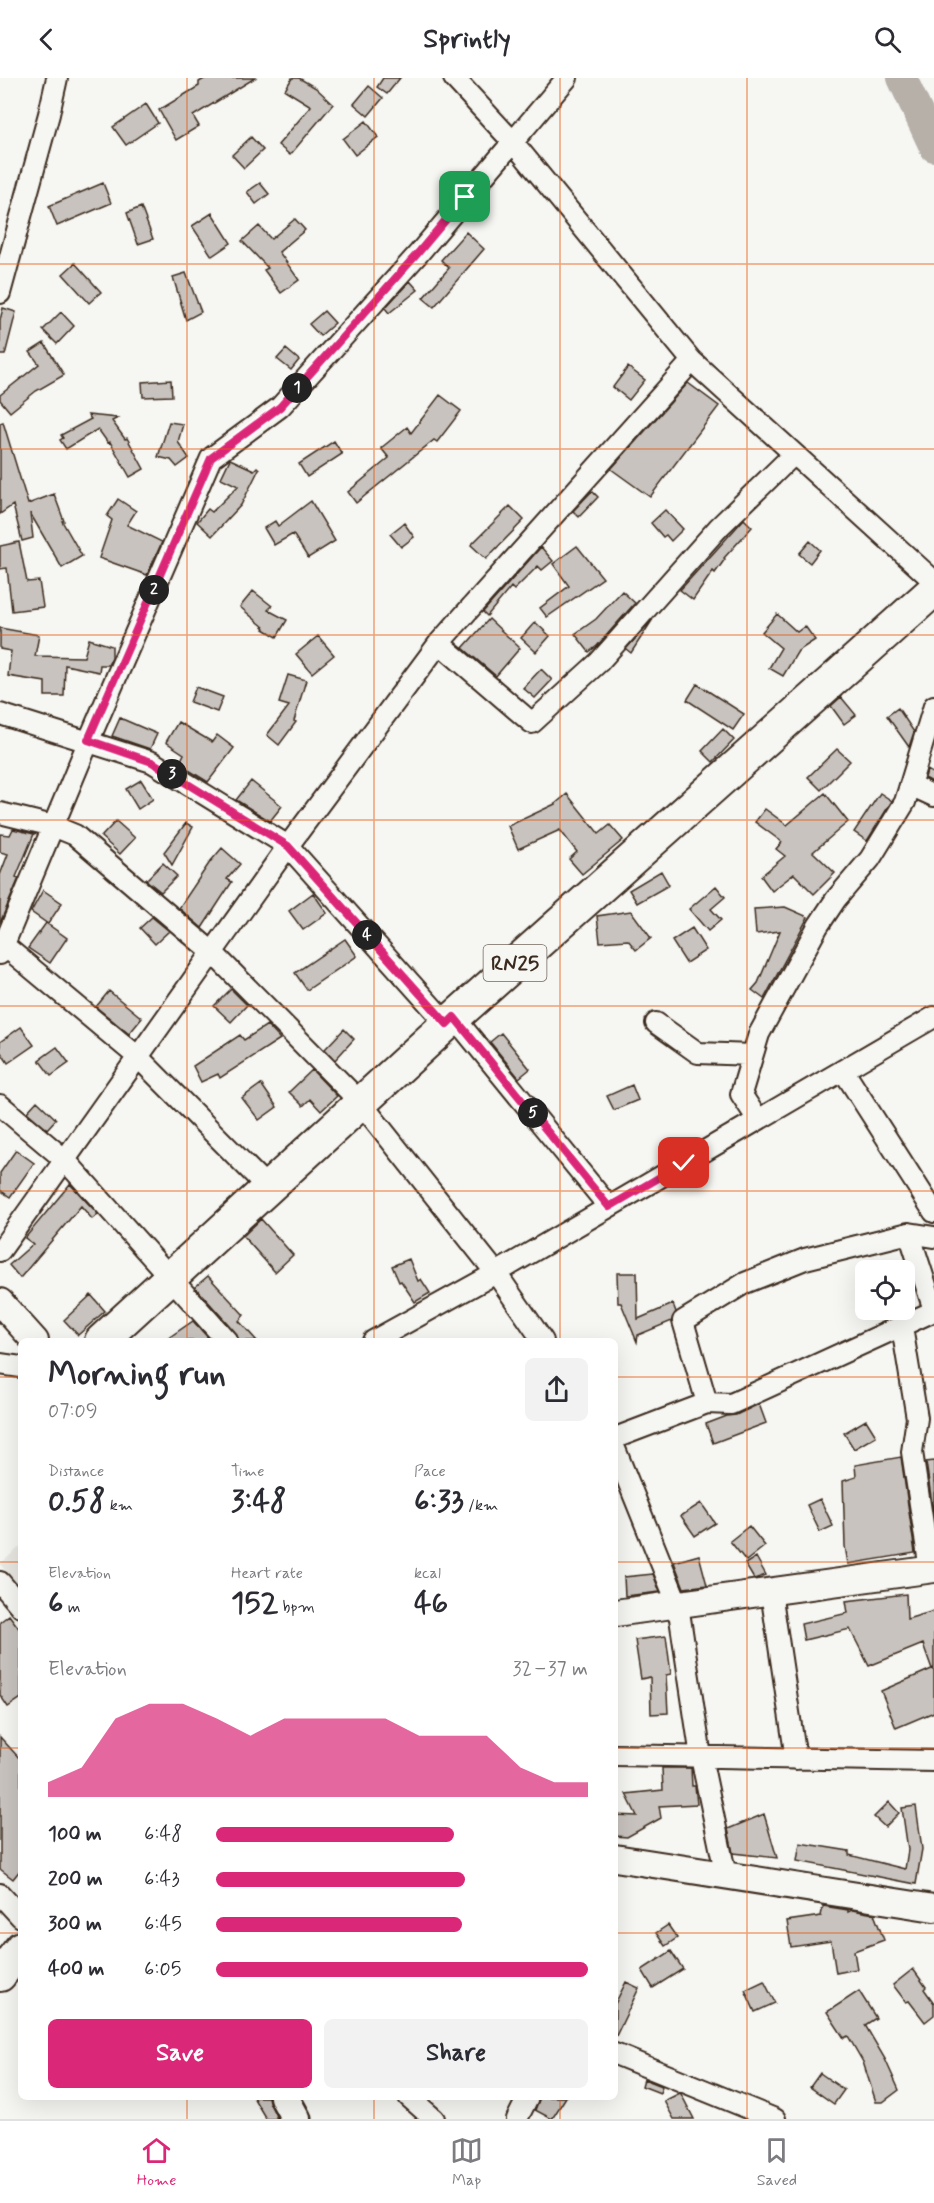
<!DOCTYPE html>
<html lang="en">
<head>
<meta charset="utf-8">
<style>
	body { margin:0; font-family:Mynerve,sans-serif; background:#f2f2f3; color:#2b2b33; height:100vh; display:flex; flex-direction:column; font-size:22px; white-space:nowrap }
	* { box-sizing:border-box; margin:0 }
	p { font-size:20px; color:#7c7c81 }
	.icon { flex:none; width:33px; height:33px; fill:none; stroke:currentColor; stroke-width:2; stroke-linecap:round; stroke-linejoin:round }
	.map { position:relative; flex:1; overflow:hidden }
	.panel { position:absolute; left:18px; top:1260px; width:600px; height:762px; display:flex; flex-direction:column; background:#fff; border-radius:9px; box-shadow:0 6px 24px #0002 }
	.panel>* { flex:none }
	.tools { position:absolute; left:855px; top:1182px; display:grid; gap:12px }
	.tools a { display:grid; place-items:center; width:60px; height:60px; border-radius:9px; background:#fff; box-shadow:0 6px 24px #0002; font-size:30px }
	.pin { position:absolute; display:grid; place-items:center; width:51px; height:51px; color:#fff; margin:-26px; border-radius:12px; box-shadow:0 3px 9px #0006 }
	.km { position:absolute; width:30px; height:30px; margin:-15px; border-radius:50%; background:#222; color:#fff; font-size:16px; line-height:30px; text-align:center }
	.round { display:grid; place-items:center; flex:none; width:63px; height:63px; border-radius:9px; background:#f2f2f3 }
	.headline { display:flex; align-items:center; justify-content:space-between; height:102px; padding:0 30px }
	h1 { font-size:33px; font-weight:700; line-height:45px }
	.stats { display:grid; grid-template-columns:repeat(3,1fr); gap:9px; height:102px; padding:6px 30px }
	.stats div { display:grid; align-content:center }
	.stats b { font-size:30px; font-weight:700 }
	.stats small { font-size:16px; font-weight:400 }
	.stats p { font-size:16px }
	.chart { height:168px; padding:12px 30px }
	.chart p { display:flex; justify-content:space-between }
	.chart svg { width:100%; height:108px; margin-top:6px; fill:#db2777; opacity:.7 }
	.action { display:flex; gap:12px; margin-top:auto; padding:12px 30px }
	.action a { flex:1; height:69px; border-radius:9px; background:#db2777; color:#fff; font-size:24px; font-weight:700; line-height:69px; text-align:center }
	.action a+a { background:#f2f2f3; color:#2b2b33 }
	ul { padding:0 30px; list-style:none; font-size:20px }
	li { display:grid; grid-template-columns:96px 72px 1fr; align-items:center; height:45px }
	li i { height:15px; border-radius:8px; background:#db2777 }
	header { display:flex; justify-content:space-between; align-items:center; height:78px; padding:0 30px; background:#fff; font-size:27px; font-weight:700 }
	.tabs { display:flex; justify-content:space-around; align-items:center; height:84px; border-top:2px solid #e1e1e2; background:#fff; font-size:16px; color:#7c7c81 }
	.tabs a { display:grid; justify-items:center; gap:3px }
	.tabs .on { color:#db2777 }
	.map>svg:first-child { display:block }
	.built { fill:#e8e7e2 }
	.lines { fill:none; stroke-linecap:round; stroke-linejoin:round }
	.river { stroke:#b6b0a9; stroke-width:30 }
	.building { fill:#c8c3be; stroke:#3b2a1e; stroke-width:1.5 }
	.minor-casing { stroke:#3b2a1e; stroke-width:24 }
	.tertiary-casing { stroke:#3b2a1e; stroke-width:30 }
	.secondary-casing { stroke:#3b2a1e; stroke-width:33 }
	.primary-casing { stroke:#3b2a1e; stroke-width:36 }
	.minor { stroke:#f6f6f2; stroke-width:20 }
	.tertiary { stroke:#f6f6f2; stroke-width:26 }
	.secondary { stroke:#f6f6f2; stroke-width:28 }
	.primary { stroke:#f6f6f2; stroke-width:32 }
	.route-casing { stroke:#fff; stroke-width:12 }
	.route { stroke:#db2777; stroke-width:8 }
	.grid { fill:none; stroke:#e8590c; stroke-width:1.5; stroke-opacity:0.55 }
	.labels { text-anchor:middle; stroke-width:5; stroke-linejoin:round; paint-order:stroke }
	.shield { fill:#f6f6f2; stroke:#73675e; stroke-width:1.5 }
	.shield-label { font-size:21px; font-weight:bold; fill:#3b2a1e }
</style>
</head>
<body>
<header><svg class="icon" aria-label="back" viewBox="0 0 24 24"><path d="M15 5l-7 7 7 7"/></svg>Sprintly<svg class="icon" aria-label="search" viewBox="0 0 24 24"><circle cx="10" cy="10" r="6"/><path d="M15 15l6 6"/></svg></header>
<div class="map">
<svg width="934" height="2041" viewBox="0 0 934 2041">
	<rect width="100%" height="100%" fill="#f6f6f2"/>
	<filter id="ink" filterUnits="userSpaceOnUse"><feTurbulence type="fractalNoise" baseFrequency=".0167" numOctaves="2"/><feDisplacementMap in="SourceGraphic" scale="12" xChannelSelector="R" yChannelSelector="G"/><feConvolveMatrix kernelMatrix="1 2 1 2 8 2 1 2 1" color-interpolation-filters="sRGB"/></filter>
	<g filter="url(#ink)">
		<path class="built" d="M21,1468V1511L0,1486Z"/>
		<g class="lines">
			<path class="river" d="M902,0L934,69"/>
		</g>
		<path class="building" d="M206,0H255L193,38L199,48L176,62L159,32L199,8V4Z
			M292,0H299L316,10L333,26L290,77L278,67L311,28L285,12Z
			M383,0H400L387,16L377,9Z
			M369,8L383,20L368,38L354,26Z
			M146,26L158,45L126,67L113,49Z
			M366,43L378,59L355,77L343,61Z
			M251,59L263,72L244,90L232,77Z
			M103,105L111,125L57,148L49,128Z
			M260,105L269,116L256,126L247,114Z
			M141,129L153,161L138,166L127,135Z
			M212,135L231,165L212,178L192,148Z
			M295,141L305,152L279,174L299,202L281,215L264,192L268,190L242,163L259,148L271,161Z
			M466,154L484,171L434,229L423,220L449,190L441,182Z
			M75,185L101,214L89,225L63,196Z
			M186,195L201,234L186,242L173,199Z
			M410,203L418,212L389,235L385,230Z
			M3,230L16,234L5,277H0V242Z
			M324,233L335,245L320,258L309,246Z
			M61,234L74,248L57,266L43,252Z
			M44,265L64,297L36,313L10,334L0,322V317L39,286L30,274Z
			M286,271L299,282L291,292L277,281Z
			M628,289L645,302L629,322L613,309Z
			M171,302L172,318L143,319L142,304Z
			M688,305L719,328L650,419L611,391Z
			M440,317L461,333L437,364L434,362L356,425L348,414L389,380L381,370L407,349L411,355Z
			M88,337L118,340L112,343L125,361L127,360L144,391L130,399L110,364L108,365L98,351L66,371L60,362L63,360L61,357L91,341Z
			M3,344L28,426L54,416L64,443H62L82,478L62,490L30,435L33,460L22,463L13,427L0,436V345Z
			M169,344L183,346L178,364L189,380L177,389L171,382L158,379Z
			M334,363L342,376L307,399L299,386Z
			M230,381L254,392L257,389L259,391L241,427L212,458L197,444L208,431L212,434L238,408L221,400Z
			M592,413L598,419L579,439L573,433Z
			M118,421L136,433L127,447L162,464L147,497L99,480L112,442L107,438Z
			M311,423L335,463L308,480L293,456L274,467L264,450L275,443L278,448Z
			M510,428L524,442L486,481L471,467Z
			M665,432L683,451L671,463L666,457L663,459L651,445Z
			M744,441L752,449L724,480L725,481L715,495L713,493L693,522L680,512Z
			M404,445L414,459L401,469L390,456Z
			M810,463L820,472L810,485L799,476Z
			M19,464L27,504L39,503L43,529L12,533L7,490L0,491V468Z
			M577,468L603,500L547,539L540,530L569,508L553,486Z
			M541,469L553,483L542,492L538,488L514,512L511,509L487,538L483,534Z
			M253,513L272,528L268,532L287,542L277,559L264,551L265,550L240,529Z
			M622,513L635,525L597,568L589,574L575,556L596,541Z
			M777,536L797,554L805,548L815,562L798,573L783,598L769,590L781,570L762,554Z
			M489,541L520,570L496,598L463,570Z
			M653,541L631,575L626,571Z
			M535,544L550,558L536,574L521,560Z
			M0,550L39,557L35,578L84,579L89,561L112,568V579L108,587H100L99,594L65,587L64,618H45V604L8,598L11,573L0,571Z
			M318,558L334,577L312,595L296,576Z
			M541,591L552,602L535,620L523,610Z
			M288,597L306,602L294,643L296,644L279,667L267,657L289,628L279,625Z
			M697,606L744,636L733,652L687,622Z
			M196,609L223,619L217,634L190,624Z
			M841,619L856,637L844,646L831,628Z
			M898,630L914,654L909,669L887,638Z
			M120,640L157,656L150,671L112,658Z
			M178,644L212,664L217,657L234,670L208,704L179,686L184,676L166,664Z
			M723,651L734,662L713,684L702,673Z
			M837,671L850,683L821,712L808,699Z
			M927,692L934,696V705L925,700Z
			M141,702L153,721L138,731L126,711Z
			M251,703L282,728L270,743L236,722Z
			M825,715L848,744L813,774L835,795L814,816L794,796L772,813L761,798L785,778L776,771L782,764L755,744L765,731L787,747Z
			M880,715L892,723L867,763L854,754Z
			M567,716L599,756L610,747L623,762L582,796L569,781L577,774L560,752L518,771L508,748L555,726Z
			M116,743L135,760L120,776L101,759Z
			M186,745L193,749L172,787L164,774Z
			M13,751L34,756L16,799L19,800L0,845V797L8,776L0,774V756L10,757Z
			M222,770L240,786L227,801L232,804L202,850L179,830L210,784Z
			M163,785L177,798L161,814L146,802Z
			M661,793L669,807L637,825L629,812Z
			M716,808L725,819L711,831L721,842L708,853L689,831Z
			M43,812L62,825L48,846L31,834Z
			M313,815L327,835L303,852L289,833Z
			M785,829L808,839L764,921L752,912L758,905L780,853L756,856L754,831Z
			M631,833L651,860L636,872L628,862L600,864L597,838Z
			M152,839L169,853L155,866L140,850Z
			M46,845L67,860L50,885L28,870Z
			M692,850L706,872L686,885L672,863Z
			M345,861L357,878L307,912L295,895Z
			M231,911L247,927L231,944L214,928Z
			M109,913L142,940L129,956L96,929Z
			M267,947L280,961L220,1000L218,996L201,1004L193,988L240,957L244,962Z
			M21,949L34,967L8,985L0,973V964Z
			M344,951L354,961L335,982L325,971Z
			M501,955L530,991L519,1000L490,964Z
			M57,969L69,985L51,998L39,982Z
			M312,992L337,1018L321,1033L310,1021L303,1028L289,1014Z
			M261,1006L277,1029L259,1042L242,1020Z
			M632,1007L638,1022L614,1032L607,1018Z
			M37,1023L56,1041L47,1051L27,1034Z
			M16,1072L34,1085L10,1119L0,1112V1095Z
			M70,1106L98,1136L92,1141L81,1128L20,1200L9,1187L33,1166L25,1160Z
			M261,1141L293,1177L275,1194L243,1158Z
			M409,1181L418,1203L421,1201L430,1215L415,1224L401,1203L399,1204L392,1188Z
			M617,1195H637L638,1241L673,1226L676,1234L672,1243L638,1257L637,1264L621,1225H618Z
			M208,1198L244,1237L239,1243L257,1263H239L236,1255L195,1209Z
			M91,1217L105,1233L78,1257L64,1242Z
			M193,1243L211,1263H164Z
			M759,1326L766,1345L713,1365L706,1346L727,1338L736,1337Z
			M866,1342L876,1358L854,1371L844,1355Z
			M901,1379L915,1475L848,1486L845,1468L843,1403L856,1399L855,1387Z
			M934,1383V1439L926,1384Z
			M820,1421L833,1448L820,1454L807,1427Z
			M701,1425L715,1445L695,1458L681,1438Z
			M749,1448L765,1468L746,1483L730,1463Z
			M699,1477L707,1507L684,1510L674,1484Z
			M756,1479L766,1497L754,1501L745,1486Z
			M653,1496L660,1514L625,1518L624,1499Z
			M906,1516L907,1541L934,1533V1590L932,1591L923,1566L869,1588L850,1551L804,1562L801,1546L848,1535L846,1523Z
			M9,1537L21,1553V1620L8,1629L0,1617V1544Z
			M666,1558L671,1596L666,1597L668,1635L651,1636L650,1599L641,1601L635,1562Z
			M934,1590V1634L896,1650L881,1613Z
			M0,1659L21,1682V1791L13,1801L0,1791Z
			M662,1690H691L692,1708H695L697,1726L659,1728L661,1740L627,1759L615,1758V1737L637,1738L626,1716L663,1712Z
			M889,1724L899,1735L885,1749L874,1739Z
			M916,1728L922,1771L916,1806L797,1783L800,1765L849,1773V1777L905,1791L908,1772L902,1730Z
			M764,1736L777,1780L733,1775L728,1751Z
			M823,1828L848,1832V1834L852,1832L874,1836L884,1862L854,1873L857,1891L836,1895L831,1863L791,1869L787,1843L821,1838Z
			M668,1847L677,1860L665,1868L656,1855Z
			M671,1873L683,1891L653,1910L642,1892Z
			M913,1891L926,1909L924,1911L934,1925V1937L925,1944L909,1923L906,1924L893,1907Z
			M764,1903L775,1925L755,1934L745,1912Z
			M626,1904L639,1910L615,1960V1926Z
			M859,1913L876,1940L865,1947L885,1981L899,2012L883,2024H876L863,1984L848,1958L844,1960L827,1934Z
			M820,1995L844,2012L834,2026L810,2009Z
			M644,2001L662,2008L660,2015L642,2008Z
			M680,2015L681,2016L694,2041H674L664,2023Z
			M253,2019H268L277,2041H266Z
			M540,2019H566L552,2041L535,2032Z"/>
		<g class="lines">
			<g class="minor-casing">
				<path id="minor" d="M454,0L512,63L692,283L934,503
					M0,215L49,36L57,0
					M439,565L532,645L599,584L719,449L794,376
					M0,636L152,684L288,768L447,946
					M910,707L934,718
					M0,735L53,748L75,757L212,874L361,1025L496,1195L543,1263
					M0,864L138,979L268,1110
					M0,876L89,662L211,380L280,329L419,175L567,0
					M454,939L609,1129
					M656,945L698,975L752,977
					M843,992L934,1134
					M0,1027L65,1082L227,1263
					M758,1042L741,1016L759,956L818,848L836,821L870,781L905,724L934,628
					M909,1155L934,1232
					M0,1173L288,768L439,565L692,283
					M902,1249L917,1340L912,1374L930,1492
					M373,1263L496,1195L934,939
					M0,1286L21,1289
					M707,1325L683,1243L745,1205L805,1181L909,1155L934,1159
					M615,1360L707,1325L731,1326L934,1233
					M615,1371L678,1527L701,1679L726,1798
					M0,1504L21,1529
					M771,1514L796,1681
					M615,1677L934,1683
					M0,1816L21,1839
					M615,1976L775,2041
					M409,2019L434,2041
					M517,2041L528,2019"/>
			</g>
			<g class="tertiary-casing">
				<path id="tertiary" d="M0,1224L35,1263
					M615,1535L934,1491
					M615,1780L934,1830"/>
			</g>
			<g class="secondary-casing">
				<path id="secondary" d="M284,2019L296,2041"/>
			</g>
			<g class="primary-casing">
				<path id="primary" d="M101,1263L447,946L934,512
					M0,1897L21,1870"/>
			</g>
			<use href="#minor" class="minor"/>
			<use href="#tertiary" class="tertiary"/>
			<use href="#secondary" class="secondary"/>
			<use href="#primary" class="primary"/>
		</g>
	</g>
	<g class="lines" filter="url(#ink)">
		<g class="route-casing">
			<path id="route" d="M465,119L418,175L280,329L211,380L88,662L152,684L288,768L447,946L454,939L609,1129L684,1085"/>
		</g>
		<use href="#route" class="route"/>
	</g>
	<path class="grid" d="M187,0V1263M374,0V1263M560,0V1263M747,0V2041M0,186H934M0,371H934M0,557H934M0,742H934M0,928H934M0,1113H934M0,1299H21M615,1299H934M0,1484H21M615,1484H934M0,1670H21M615,1670H934M0,1855H21M615,1855H934M187,2019V2041M374,2019V2041M560,2019V2041"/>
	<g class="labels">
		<rect class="shield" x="483.5" y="867" width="63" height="36" rx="4.5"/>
		<g class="shield-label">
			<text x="515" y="892">RN25</text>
		</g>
	</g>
</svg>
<div class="tools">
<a><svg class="icon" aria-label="locate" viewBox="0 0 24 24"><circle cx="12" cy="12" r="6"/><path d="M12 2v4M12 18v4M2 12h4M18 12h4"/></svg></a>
</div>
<div class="pin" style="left:465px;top:119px;background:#1e9e55"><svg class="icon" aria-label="arrive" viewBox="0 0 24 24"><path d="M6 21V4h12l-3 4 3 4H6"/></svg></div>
<div class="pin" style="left:684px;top:1085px;background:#d93025"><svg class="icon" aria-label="check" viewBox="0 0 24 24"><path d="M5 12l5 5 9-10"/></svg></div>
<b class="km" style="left:297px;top:310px">1</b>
<b class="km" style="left:154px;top:512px">2</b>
<b class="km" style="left:172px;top:696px">3</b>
<b class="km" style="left:367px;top:857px">4</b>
<b class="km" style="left:533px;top:1035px">5</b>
<section class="panel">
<div class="headline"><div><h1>Morning run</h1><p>07:09</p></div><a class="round"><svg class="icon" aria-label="share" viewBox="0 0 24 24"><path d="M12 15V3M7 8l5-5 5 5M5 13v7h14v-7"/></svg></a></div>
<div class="stats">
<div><p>Distance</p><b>0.58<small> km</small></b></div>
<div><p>Time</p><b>3:48</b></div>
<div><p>Pace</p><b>6:33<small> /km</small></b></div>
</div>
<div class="stats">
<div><p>Elevation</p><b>6<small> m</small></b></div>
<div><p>Heart rate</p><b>152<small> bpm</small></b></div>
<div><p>kcal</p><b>46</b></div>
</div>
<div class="chart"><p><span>Elevation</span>32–37 m</p>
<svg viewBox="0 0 160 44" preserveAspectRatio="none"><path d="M0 44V38L10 32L20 12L30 6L40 6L50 12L60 19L70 12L80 12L90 12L100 12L110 19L120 19L130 19L140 32L150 38L160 38V44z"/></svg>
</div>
<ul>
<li><b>100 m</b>6:48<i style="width:64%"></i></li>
<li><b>200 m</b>6:43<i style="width:67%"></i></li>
<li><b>300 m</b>6:45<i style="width:66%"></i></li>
<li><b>400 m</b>6:05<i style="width:100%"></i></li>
</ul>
<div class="action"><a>Save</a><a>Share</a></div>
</section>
</div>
<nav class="tabs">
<a class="on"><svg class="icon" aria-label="home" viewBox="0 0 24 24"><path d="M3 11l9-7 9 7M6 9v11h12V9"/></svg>Home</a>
<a><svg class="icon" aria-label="map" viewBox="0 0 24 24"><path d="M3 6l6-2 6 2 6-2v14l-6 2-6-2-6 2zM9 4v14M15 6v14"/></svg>Map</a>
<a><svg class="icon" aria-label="saved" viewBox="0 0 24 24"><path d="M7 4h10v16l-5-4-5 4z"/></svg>Saved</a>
</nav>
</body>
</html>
